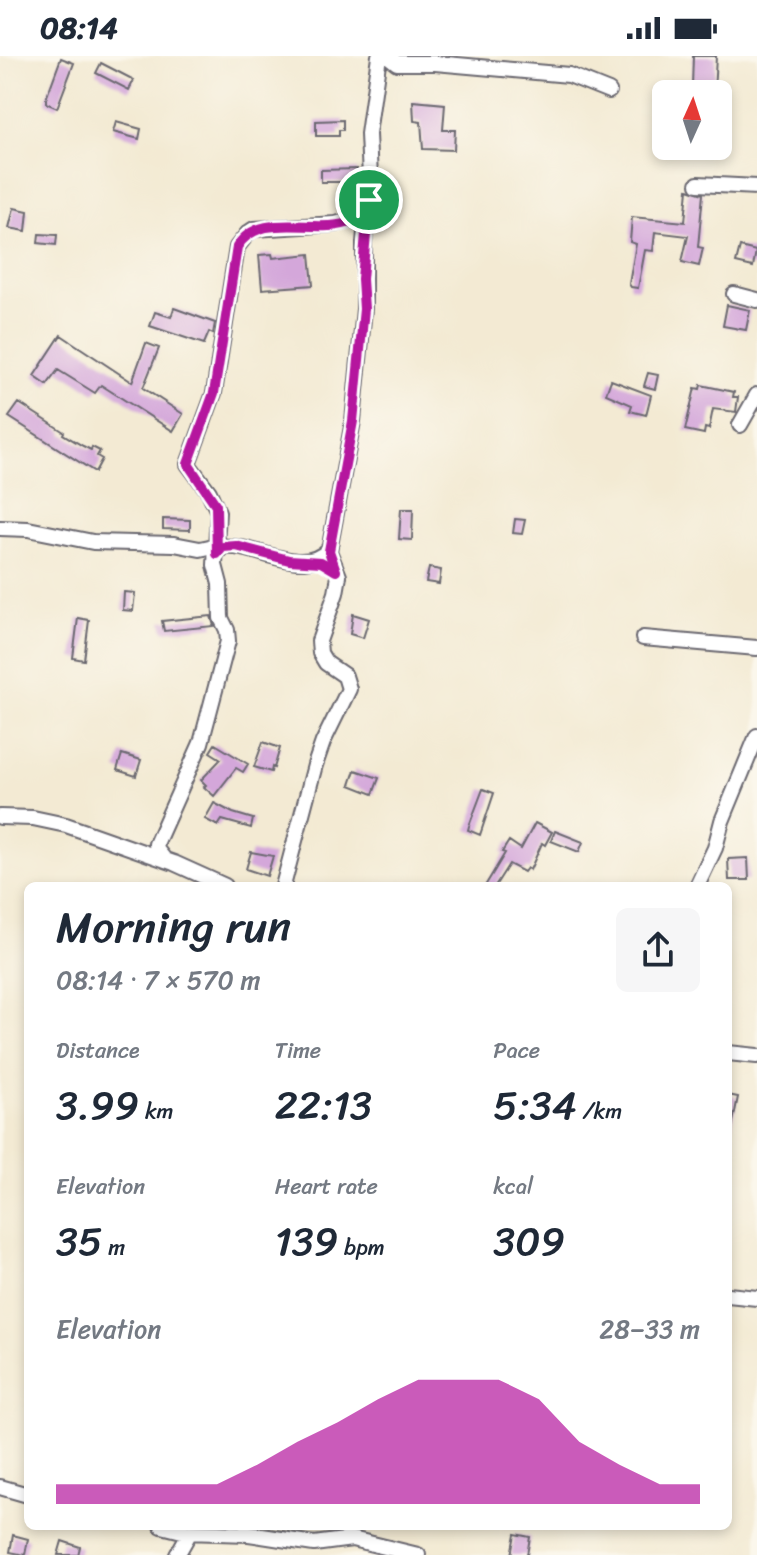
<!DOCTYPE html>
<html lang="en">
<head>
<meta charset="utf-8">
<style>
	body { margin:0; font-family:Sriracha,sans-serif; background:#f6f6f7; color:#1f2937; height:100vh; display:flex; flex-direction:column; font-size:30px; white-space:nowrap }
	* { box-sizing:border-box; margin:0 }
	p { font-size:26px; color:#747a83 }
	.icon { flex:none; width:44px; height:44px; fill:none; stroke:currentColor; stroke-width:2; stroke-linecap:round; stroke-linejoin:round }
	.map { position:relative; flex:1; overflow:hidden }
	.details { position:absolute; left:24px; top:826px; width:708px; height:648px; display:flex; flex-direction:column; background:#fff; border-radius:12px; box-shadow:0 4px 12px #0003 }
	.details>* { flex:none }
	.needle { width:52px; rotate:3deg }
	.fabs { position:absolute; left:652px; top:24px; display:grid; gap:16px }
	.fabs a { display:grid; place-items:center; width:80px; height:80px; border-radius:12px; background:#fff; box-shadow:0 4px 12px #0003; font-size:40px }
	.pin { position:absolute; display:grid; place-items:center; width:68px; height:68px; color:#fff; margin:-34px; border:4px solid #fff; border-radius:50%; box-shadow:0 2px 8px #0007 }
	.round { display:grid; place-items:center; flex:none; width:84px; height:84px; border-radius:12px; background:#f6f6f7 }
	.overview { display:flex; align-items:center; justify-content:space-between; height:136px; padding:0 32px }
	h1 { font-size:44px; font-weight:600; line-height:60px }
	.figures { display:grid; grid-template-columns:repeat(3,1fr); gap:12px; height:136px; padding:8px 32px }
	.figures div { display:grid; align-content:center }
	.figures b { font-size:40px; font-weight:600 }
	.figures small { font-size:22px; font-weight:400 }
	.figures p { font-size:22px }
	.chart { height:224px; padding:16px 32px }
	.chart p { display:flex; justify-content:space-between }
	.chart svg { width:100%; height:144px; margin-top:8px; fill:#b5179e; opacity:.7 }
	.status { display:flex; justify-content:space-between; align-items:center; height:56px; padding:0 40px; background:#fff; direction:ltr }
	.status svg { height:22px; fill:currentColor }
	.map>svg:first-child { display:block }
	.building { fill:#d4a7da }
	.lines { fill:none; stroke-linecap:round; stroke-linejoin:round }
	.street-casing { stroke:#6b6870; stroke-width:18 }
	.street { stroke:#fff; stroke-width:14 }
	.route-casing { stroke:#fff; stroke-width:16 }
	.route { stroke:#b5179e; stroke-width:10 }
</style>
</head>
<body>
<div class="status"><b>08:14</b><svg viewBox="0 0 49 12"><path d="M0 12V9h3v3zM5 12V6h3v6zM10 12V3h3v9zM15 12V0h3v12zM26 1h20v11H26zM47 4h2v5h-2z"/></svg></div>
<div class="map">
<svg width="757" height="1499" viewBox="0 0 757 1499">
	<rect width="100%" height="100%" fill="#fbf7ec"/>
	<filter id="ink" filterUnits="userSpaceOnUse"><feTurbulence type="fractalNoise" baseFrequency=".0125" numOctaves="2"/><feDisplacementMap in="SourceGraphic" scale="16" xChannelSelector="R" yChannelSelector="G"/><feConvolveMatrix kernelMatrix="1 2 1 2 8 2 1 2 1" color-interpolation-filters="sRGB"/></filter>
	<filter id="wash" filterUnits="userSpaceOnUse"><feTurbulence type="fractalNoise" baseFrequency=".006" numOctaves="4" result="noise"/><feDisplacementMap in="SourceGraphic" scale="32" xChannelSelector="R" yChannelSelector="G"/><feGaussianBlur stdDeviation="1.8" result="paint"/><feColorMatrix in="noise" values="0 0 0 0 0 0 0 0 0 0 0 0 0 0 0 0 0 1.4 0 .05"/><feComposite in="paint" operator="in"/></filter>
	<g filter="url(#wash)">
		<rect width="100%" height="100%" fill="#f3ead3"/>
		<g id="blocks">
			<path class="building" d="M693,0H716L714,38H701L702,31H692Z
				M61,2L74,7L57,52L46,47V43Z
				M101,7L134,24L129,34L96,17Z
				M413,45L445,48L443,74H455L454,94L423,93L421,66L414,65Z
				M343,64V74H339V80H316V65Z
				M116,66L141,73L139,83L113,76Z
				M357,113V126H321V114Z
				M688,133L703,138L698,191L703,192L699,210L682,206L688,180L655,176L653,195L645,194L638,232L631,231L629,228L636,188L630,186L632,161L685,166Z
				M14,152L28,155L26,175L9,172Z
				M39,178L57,179L56,189L38,187Z
				M740,191L756,195L753,211L736,207Z
				M272,198L273,202L310,198L313,229L262,233L259,199Z
				M727,249L750,254L746,274L723,270Z
				M174,252L215,267L213,278L209,276L204,288L150,270L155,256L171,261Z
				M61,279L132,326L146,287L159,292L143,332L183,358L173,375L101,329L95,337L58,314L47,329L34,320Z
				M648,317L658,319L655,333L644,330Z
				M611,324L651,339L646,359L630,355L632,349L606,338Z
				M701,329L734,336L733,341H738L736,356L713,353L709,373L705,372L704,378L685,374L695,332L700,333Z
				M19,347L64,376L63,378L83,390L91,394L92,391L100,395L97,400L102,403L95,416L9,361Z
				M401,453H413L412,484L399,483Z
				M163,463L190,464V474L163,473Z
				M515,463L525,464L522,478L513,477Z
				M429,512L441,514L439,528L426,526Z
				M124,536L135,537L133,555L123,554Z
				M353,558L369,563L363,582L350,578Z
				M211,560L214,570L164,575L162,565Z
				M78,562L89,564L84,604L73,602Z
				M263,686L280,692L274,712L272,711L271,716L254,711Z
				M215,688L248,708L243,716L236,712L214,740L204,731L206,729L201,724L221,703L210,696Z
				M122,698L141,704L136,720L117,714Z
				M355,714L379,722L373,738L350,729Z
				M483,733L494,737L480,779L468,774L469,770Z
				M214,747L233,757L253,763L251,772L222,764L218,770L205,763Z
				M535,767L552,776L545,789L542,787L530,814L527,812L524,816L509,808L495,830H485L505,797L502,796L509,785L521,793Z
				M555,775L583,786L579,796L551,785Z
				M251,796L273,800L267,820L246,813Z
				M748,802L749,824H729L728,803Z
				M728,1039L738,1041L732,1071L728,1070Z
				M515,1478L530,1481L527,1499H511Z
				M13,1479L28,1483L25,1499L10,1496Z
				M62,1485L80,1491L78,1499H58Z"/>
		</g>
	</g>
	<g filter="url(#ink)">
		<use href="#blocks" fill-opacity="0" stroke="#6b6870" stroke-width="2"/>
		<g class="lines">
			<g class="street-casing">
				<path id="street" d="M388,0L397,7H435L569,19L609,35
					M698,128L757,131
					M734,238L757,244
					M740,369L757,339
					M0,472L28,473L93,486L174,488L200,493L214,490L218,486L223,491
					M219,496L223,491C256,487 303,523 329,493
					M643,582L757,592
					M0,761L33,762L66,769L174,807L225,830
					M165,804L157,794L156,788L201,687L228,585L227,574L221,562L220,528L215,509L218,456L209,436L188,408L214,337L237,191L248,177L254,173L336,168L359,161L367,148
					M283,830L315,709L323,686L349,633L345,620L326,607L320,597L319,585L336,537L339,520L329,495L353,365L364,253V187L370,122L368,78L379,0
					M697,830L715,792L722,765L757,680
					M728,997L757,1000
					M728,1239L757,1242
					M0,1431L28,1439
					M162,1470L186,1476L249,1478L314,1488L352,1483L418,1499
					M177,1499L190,1476"/>
			</g>
			<use href="#street" class="street"/>
		</g>
	</g>
	<g class="lines" filter="url(#ink)">
		<g class="route-casing">
			<path id="route" d="M369,144L362,223L364,253L353,365L329,495L336,515L321,506L289,504L236,490L223,491L217,498L216,449L188,408L214,337L237,191C262,149 329,186 360,160C364,156 366,149 369,144Z"/>
		</g>
		<use href="#route" class="route"/>
	</g>
</svg>
<div class="fabs">
<a><svg class="needle" viewBox="-14 -14 28 28"><path d="M0-13l5 13h-10z" fill="#e53935"/><path d="M0 13l5-13h-10z" fill="#747a83"/></svg></a>
</div>
<div class="pin" style="left:369px;top:144px;background:#1e9e55"><svg class="icon" aria-label="arrive" viewBox="0 0 24 24"><path d="M6 21V4h12l-3 4 3 4H6"/></svg></div>
<section class="details">
<div class="overview"><div><h1>Morning run</h1><p>08:14 · 7 × 570 m</p></div><a class="round"><svg class="icon" aria-label="share" viewBox="0 0 24 24"><path d="M12 15V3M7 8l5-5 5 5M5 13v7h14v-7"/></svg></a></div>
<div class="figures">
<div><p>Distance</p><b>3.99<small> km</small></b></div>
<div><p>Time</p><b>22:13</b></div>
<div><p>Pace</p><b>5:34<small> /km</small></b></div>
</div>
<div class="figures">
<div><p>Elevation</p><b>35<small> m</small></b></div>
<div><p>Heart rate</p><b>139<small> bpm</small></b></div>
<div><p>kcal</p><b>309</b></div>
</div>
<div class="chart"><p><span>Elevation</span>28–33 m</p>
<svg viewBox="0 0 160 44" preserveAspectRatio="none"><path d="M0 44V38L10 38L20 38L30 38L40 38L50 32L60 25L70 19L80 12L90 6L100 6L110 6L120 12L130 25L140 32L150 38L160 38V44z"/></svg>
</div>
</section>
</div>
</body>
</html>
